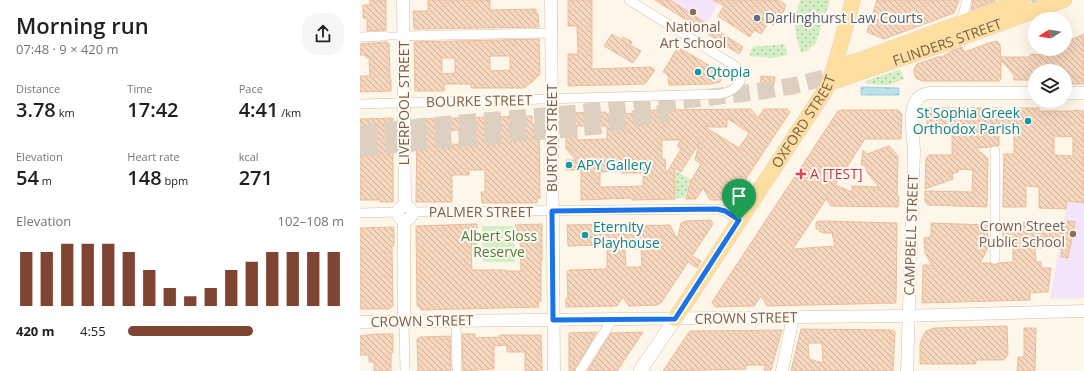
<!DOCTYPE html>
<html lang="en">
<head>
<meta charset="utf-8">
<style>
	body { margin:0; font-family:"Open Sans",sans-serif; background:#f6f6f6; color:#202124; height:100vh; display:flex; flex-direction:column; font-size:15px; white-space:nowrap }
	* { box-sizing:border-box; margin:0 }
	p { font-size:13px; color:#757577 }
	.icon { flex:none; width:22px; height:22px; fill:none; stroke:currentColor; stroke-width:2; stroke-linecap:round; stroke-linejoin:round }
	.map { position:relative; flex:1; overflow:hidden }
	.drawer { display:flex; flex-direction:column; background:#fff; width:360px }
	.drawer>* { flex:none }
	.needle { width:26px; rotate:259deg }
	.fabs { position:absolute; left:668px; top:12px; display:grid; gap:8px }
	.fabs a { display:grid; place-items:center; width:44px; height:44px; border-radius:50%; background:#fff; box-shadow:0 4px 16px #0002; font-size:20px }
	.pin { position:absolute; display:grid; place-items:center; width:34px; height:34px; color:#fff; margin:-41px -17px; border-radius:50% 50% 50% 0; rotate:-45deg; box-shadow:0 0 4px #0007 }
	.pin .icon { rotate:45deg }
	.round { display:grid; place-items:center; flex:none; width:42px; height:42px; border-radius:16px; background:#f6f6f6 }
	.headline { display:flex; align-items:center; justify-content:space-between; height:68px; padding:0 16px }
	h1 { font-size:22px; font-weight:600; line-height:30px }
	.figures { display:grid; grid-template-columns:repeat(3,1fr); gap:6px; height:68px; padding:4px 16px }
	.figures div { display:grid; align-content:center }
	.figures b { font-size:20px; font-weight:600 }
	.figures small { font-size:11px; font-weight:400 }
	.figures p { font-size:11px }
	.chart { height:112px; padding:8px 16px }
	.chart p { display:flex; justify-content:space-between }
	.chart svg { width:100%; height:72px; margin-top:4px; stroke:#7e4532; stroke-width:6 }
	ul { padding:0 16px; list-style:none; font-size:13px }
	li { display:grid; grid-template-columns:64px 48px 1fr; align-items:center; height:30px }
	li i { height:10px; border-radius:5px; background:#7e4532 }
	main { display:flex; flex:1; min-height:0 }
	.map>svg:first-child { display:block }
	.education { fill:#f4e5fb }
	.grass { fill:url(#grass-dots) }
	.park { fill:#d4eec5 }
	.water { fill:url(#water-ripples); stroke:#9fd1de }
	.building { fill:url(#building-back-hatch); stroke:#ebbd9c; fill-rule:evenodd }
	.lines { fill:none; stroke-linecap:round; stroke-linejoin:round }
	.motorway-tunnel { stroke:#ded0c1; stroke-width:17; stroke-dasharray:17 8; stroke-linecap:butt }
	.pedestrian-casing { stroke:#d3bfac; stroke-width:8 }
	.minor-casing { stroke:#d3bfac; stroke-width:10 }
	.tertiary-casing { stroke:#d3bfac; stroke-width:13 }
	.secondary-casing { stroke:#d8c1ac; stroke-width:14 }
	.primary-casing { stroke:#ddd5d0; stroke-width:16 }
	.pedestrian { stroke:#fff; stroke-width:7 }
	.minor { stroke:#fff; stroke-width:9 }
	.tertiary { stroke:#fff; stroke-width:12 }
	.secondary { stroke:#fff; stroke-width:13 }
	.primary { stroke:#ffdf9f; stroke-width:15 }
	.route-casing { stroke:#fff; stroke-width:8 }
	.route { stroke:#1a73e8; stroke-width:5 }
	.education-dot { fill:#8d6e63; stroke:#fffaf1; stroke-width:1.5 }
	.service-dot { fill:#5c6f8a; stroke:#fffaf1; stroke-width:1.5 }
	.culture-dot { fill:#0f9aa8; stroke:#fffaf1; stroke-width:1.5 }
	.health-dot { fill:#e0444e; stroke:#fffaf1; stroke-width:1.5 }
	.labels { text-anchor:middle; stroke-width:4; stroke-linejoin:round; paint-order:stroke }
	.service-label { font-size:14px; fill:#4e5e75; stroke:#fffaf1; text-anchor:start }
	.education-label { font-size:14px; fill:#785e54; stroke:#fffaf1 }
	.street-label { font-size:14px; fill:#7c5d49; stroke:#fffaf1 }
	.culture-label { font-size:14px; fill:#0d838f; stroke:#fffaf1; text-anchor:start }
	.health-label { font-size:14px; fill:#be3a42; stroke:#fffaf1; text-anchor:start }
	.park-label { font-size:14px; fill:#4c7d3c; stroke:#fffaf1 }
</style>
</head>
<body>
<main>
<section class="drawer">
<div class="headline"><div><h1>Morning run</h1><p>07:48 · 9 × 420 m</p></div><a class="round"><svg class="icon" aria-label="share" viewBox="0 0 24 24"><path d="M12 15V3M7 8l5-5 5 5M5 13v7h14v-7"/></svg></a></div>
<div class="figures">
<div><p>Distance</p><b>3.78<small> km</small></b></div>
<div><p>Time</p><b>17:42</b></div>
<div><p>Pace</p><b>4:41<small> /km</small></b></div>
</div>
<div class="figures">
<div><p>Elevation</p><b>54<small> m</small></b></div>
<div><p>Heart rate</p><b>148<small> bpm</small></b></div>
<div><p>kcal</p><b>271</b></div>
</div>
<div class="chart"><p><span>Elevation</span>102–108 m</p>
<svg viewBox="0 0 160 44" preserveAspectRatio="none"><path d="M5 44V11M15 44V11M25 44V6M35 44V6M45 44V6M55 44V11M65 44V22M75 44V33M85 44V38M95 44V33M105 44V22M115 44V17M125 44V11M135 44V11M145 44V11M155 44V11"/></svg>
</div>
<ul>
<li><b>420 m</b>4:55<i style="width:58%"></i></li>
</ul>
</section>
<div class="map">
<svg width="724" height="371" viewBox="0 0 724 371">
	<defs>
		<pattern id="grass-dots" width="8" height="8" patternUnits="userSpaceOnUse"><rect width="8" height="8" fill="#d4eec5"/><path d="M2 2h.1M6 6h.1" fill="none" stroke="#b1c4a2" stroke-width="1.8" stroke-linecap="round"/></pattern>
		<pattern id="water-ripples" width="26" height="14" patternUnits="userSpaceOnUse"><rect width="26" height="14" fill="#bae2eb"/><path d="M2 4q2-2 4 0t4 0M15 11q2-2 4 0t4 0" fill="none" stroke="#9cbac0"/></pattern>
		<pattern id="building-back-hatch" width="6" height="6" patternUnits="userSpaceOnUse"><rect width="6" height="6" fill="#f6d6bd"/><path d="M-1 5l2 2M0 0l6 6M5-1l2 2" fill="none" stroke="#ccb19c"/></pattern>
	</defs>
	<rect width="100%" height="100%" fill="#fef7e9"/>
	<path class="education" d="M295,0H361L342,30Z
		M712,176L724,178V298L690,299Z"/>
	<path class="grass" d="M441,0H470L456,43L448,50L441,53C435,32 431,21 441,0Z
		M424,44L428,55L411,58L389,56C390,54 391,49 393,47C394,46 420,45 424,44Z
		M540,69L544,79L529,85L507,84L506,81Z
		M316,171L330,179L325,198H316Z"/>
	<path class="park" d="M122,226H154L155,262H123Z"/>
	<path class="water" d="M501,87L539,88V95H501Z"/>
	<path class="building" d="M10,0H26V30L7,31V18H3V5H10Z
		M68,0H130V10L176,9V14H178L179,27L54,29L53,11H68Z
		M208,0H232V69L291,67L295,70L285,84L208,86V54H218L217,26H208Z
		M295,0H310L383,47L379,54Z
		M353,0H418L426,5L424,8L425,9L417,22H416L413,25L409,22L401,34L394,30L390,37L358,16L364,6Z
		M517,0H599L595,11L594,13L524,39L507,32Z
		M613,0H635V1L611,10Z
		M252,34L262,40L263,37L272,42L270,45L281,51L273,63L244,46Z
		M724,34V84H708V78H705V71H675V80H654V75L641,60V79L639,81H562L556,78L554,73V69L557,64L580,56V58L593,50L602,47L604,52L629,43L637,41L640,45L641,57H669L671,54L681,55L683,53H693V49H705V44H708V41Z
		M179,39L180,74L172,82L164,88H111V84H84V91H55L54,42ZM130,56H150V70L130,71ZM82,58H95V73L82,74Z
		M26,42L29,43L30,80H31V91L0,92V76H10L9,57L6,58V55H0V44Z
		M318,47L360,72L362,77L360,82L351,84L309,85L308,75L303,72Z
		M401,76L415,77L414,85H400Z
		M567,108H639V110H656V108H679V111H714V110L724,111V203L707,201L706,209L679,208V187L666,186V207H643L644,154H654V127H639V146L635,145L630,147L616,148L628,159L627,207L568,205L565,202V191L612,192L613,170L598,169V172L592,174L593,179L565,189L566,158L569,155H592V129H567ZM694,136L713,137V156L694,155Z
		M391,109L398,118L404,109H427L430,112L373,198L369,200H350L343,188L336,199H326L331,179H332L341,164L335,160L339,143L321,172L315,168V199L272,200V198L221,200V170H206V160H216L206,149V117L209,113L246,112V114L292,113V110ZM367,118L389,133L379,148L345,127H367ZM217,126H247V139L217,140ZM302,140H321L317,146L321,149L306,174L305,159H302ZM262,171V173H283V186L240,187V172Z
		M482,110H538L542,114L541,139H505L475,185L492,192V186L519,187L507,172L505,166L501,165L503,150L507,154L529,146L538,156L537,196H539L538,207L471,206L466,199L433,249L475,246L472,233H463V232H460L459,229H456V222L461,221L537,223L536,303L407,306L401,296L394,306L355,307L352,302L478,111Z
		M172,116V124H179L180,198H177V203H122L121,192H125V170H109V175H92V202H56L57,119ZM99,130V144L78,145V131Z
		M33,118V202H20V200H0V119Z
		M351,220L353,224L332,256L341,261L337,268L328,262L301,303L297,305L269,306L263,297L257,306L206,307V298H208L207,272L209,270L246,269L247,267V245L208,246L207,225L265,224V226L310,225L316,237H318L321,223L326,221ZM265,249H281L282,267H266Z
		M707,221L715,222L708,258L701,257L702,248L683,247V248L675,249L676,262H681V268H691L688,292L670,293V300L562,303L563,265H572L565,253L564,238L571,237V223L628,225L627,250L620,263H630L635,265L639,263L653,262V242H643V225L646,222L706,225Z
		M117,224V244H112L111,248L112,270H146V271H161L160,235L155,225L182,224V261H181V301H178L179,307L61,310L57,306L56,226Z
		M34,227V246H32L33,306L29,309H0V228Z
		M647,326L648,354L644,360H616V364H560V345L562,338L566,331L574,328Z
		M664,328H676L675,371H657L658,357H664Z
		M441,329L533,330L535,332L533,371H431ZM448,343H462L463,363L449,359Z
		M422,330L411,370H404L405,365H386V369L303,371L329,332L331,331Z
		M237,332L214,371H209V333Z
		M283,332L257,371H227L251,333Z
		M15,334H33V353H31V371H14V362H9V355H0V336Z
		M102,334H115V338L140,337V335H181L182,371H165V352H147V345L134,346V369L103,371Z
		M90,336L91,371H58L57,339L60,337Z"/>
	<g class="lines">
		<path class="motorway-tunnel" d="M648,10L677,0
			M0,134L67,126L218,113L402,91L432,86L484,73
			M0,148L239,126L308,112"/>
		<g class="pedestrian-casing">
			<path id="pedestrian" d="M25,36H43"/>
		</g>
		<g class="minor-casing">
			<path id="minor" d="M601,22L607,0
				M43,36L191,33
				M0,37L25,36
				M0,104L360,94C374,92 390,79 375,66L269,0
				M52,212L357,209L365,211L379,220
				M0,213L38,212
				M635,259V151
				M96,320L97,371
				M44,321L45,371
				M220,371L252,320"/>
		</g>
		<g class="tertiary-casing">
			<path id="tertiary" d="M43,0L45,205
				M191,0L194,371
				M705,93H724
				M38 213a7 7 0 1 1 14 0a7 7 0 1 1-14 0Z
				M44,220V321
				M0,322L540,316L724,311
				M422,371L433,317
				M547,371L554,150C553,131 544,95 570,93H675"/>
		</g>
		<g class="secondary-casing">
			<path id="secondary" d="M280,371L315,319"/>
		</g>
		<g class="primary-casing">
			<g id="primary">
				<path d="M474,68L500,60L663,0"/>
				<path id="s1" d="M469,83L581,45L704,0"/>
				<path id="s2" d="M315,319L466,89L474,68L493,0"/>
			</g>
		</g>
		<use href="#pedestrian" class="pedestrian"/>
		<use href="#minor" class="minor"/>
		<use href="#tertiary" class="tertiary"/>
		<use href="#secondary" class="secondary"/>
		<use href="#primary" class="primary"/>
	</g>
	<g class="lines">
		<g class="route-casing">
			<path id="route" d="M357,209L365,211L379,220L315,319L193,320L192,211Z"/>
		</g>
		<use href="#route" class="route"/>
	</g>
	<g class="education-dot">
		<circle cx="333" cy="12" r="4"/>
		<circle cx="713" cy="234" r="4"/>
	</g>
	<circle class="service-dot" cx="397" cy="18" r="4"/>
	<g class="culture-dot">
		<circle cx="338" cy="72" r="4"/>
		<circle cx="668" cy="121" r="4"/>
		<circle cx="209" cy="165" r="4"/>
		<circle cx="225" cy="235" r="4"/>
	</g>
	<path class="health-dot" d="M439 168h4v4h4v4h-4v4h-4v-4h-4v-4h4z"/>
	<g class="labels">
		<g class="service-label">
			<text x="405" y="23">Darlinghurst Law Courts</text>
		</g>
		<g class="education-label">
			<text x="333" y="32">National<tspan x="333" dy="16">Art School</tspan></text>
			<text x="705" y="231" text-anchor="end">Crown Street<tspan x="705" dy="16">Public School</tspan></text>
		</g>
		<g class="street-label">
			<text dy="5" stroke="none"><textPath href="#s1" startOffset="125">FLINDERS STREET</textPath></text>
			<text transform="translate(119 101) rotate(-1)" y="5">BOURKE STREET</text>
			<text transform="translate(44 103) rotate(-90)" y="5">LIVERPOOL STREET</text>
			<text dy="5" stroke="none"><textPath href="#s2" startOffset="236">OXFORD STREET</textPath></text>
			<text transform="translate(192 138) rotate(-90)" y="5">BURTON STREET</text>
			<text x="121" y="217">PALMER STREET</text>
			<text transform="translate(551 235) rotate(-88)" y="5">CAMPBELL STREET</text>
			<text transform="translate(386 318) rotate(-1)" y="5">CROWN STREET</text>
			<text transform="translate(62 321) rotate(-1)" y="5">CROWN STREET</text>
		</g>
		<g class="culture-label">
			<text x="346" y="77">Qtopia</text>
			<text x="660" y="118" text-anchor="end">St Sophia Greek<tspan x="660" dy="16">Orthodox Parish</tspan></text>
			<text x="217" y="170">APY Gallery</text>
			<text x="233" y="232">Eternity<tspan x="233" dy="16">Playhouse</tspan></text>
		</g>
		<g class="health-label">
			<text x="450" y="179">A [TEST]</text>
		</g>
		<g class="park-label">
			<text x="139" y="241">Albert Sloss<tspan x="139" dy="16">Reserve</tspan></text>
		</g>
	</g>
</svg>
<div class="fabs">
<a><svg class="needle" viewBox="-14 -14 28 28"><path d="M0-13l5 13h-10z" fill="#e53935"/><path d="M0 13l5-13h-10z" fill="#757577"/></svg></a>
<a><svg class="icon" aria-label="layers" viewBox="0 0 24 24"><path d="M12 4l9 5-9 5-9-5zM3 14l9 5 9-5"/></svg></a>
</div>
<div class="pin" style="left:379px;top:220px;background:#1e9e55"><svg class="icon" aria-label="arrive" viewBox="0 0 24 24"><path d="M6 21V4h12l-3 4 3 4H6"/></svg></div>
</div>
</main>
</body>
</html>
